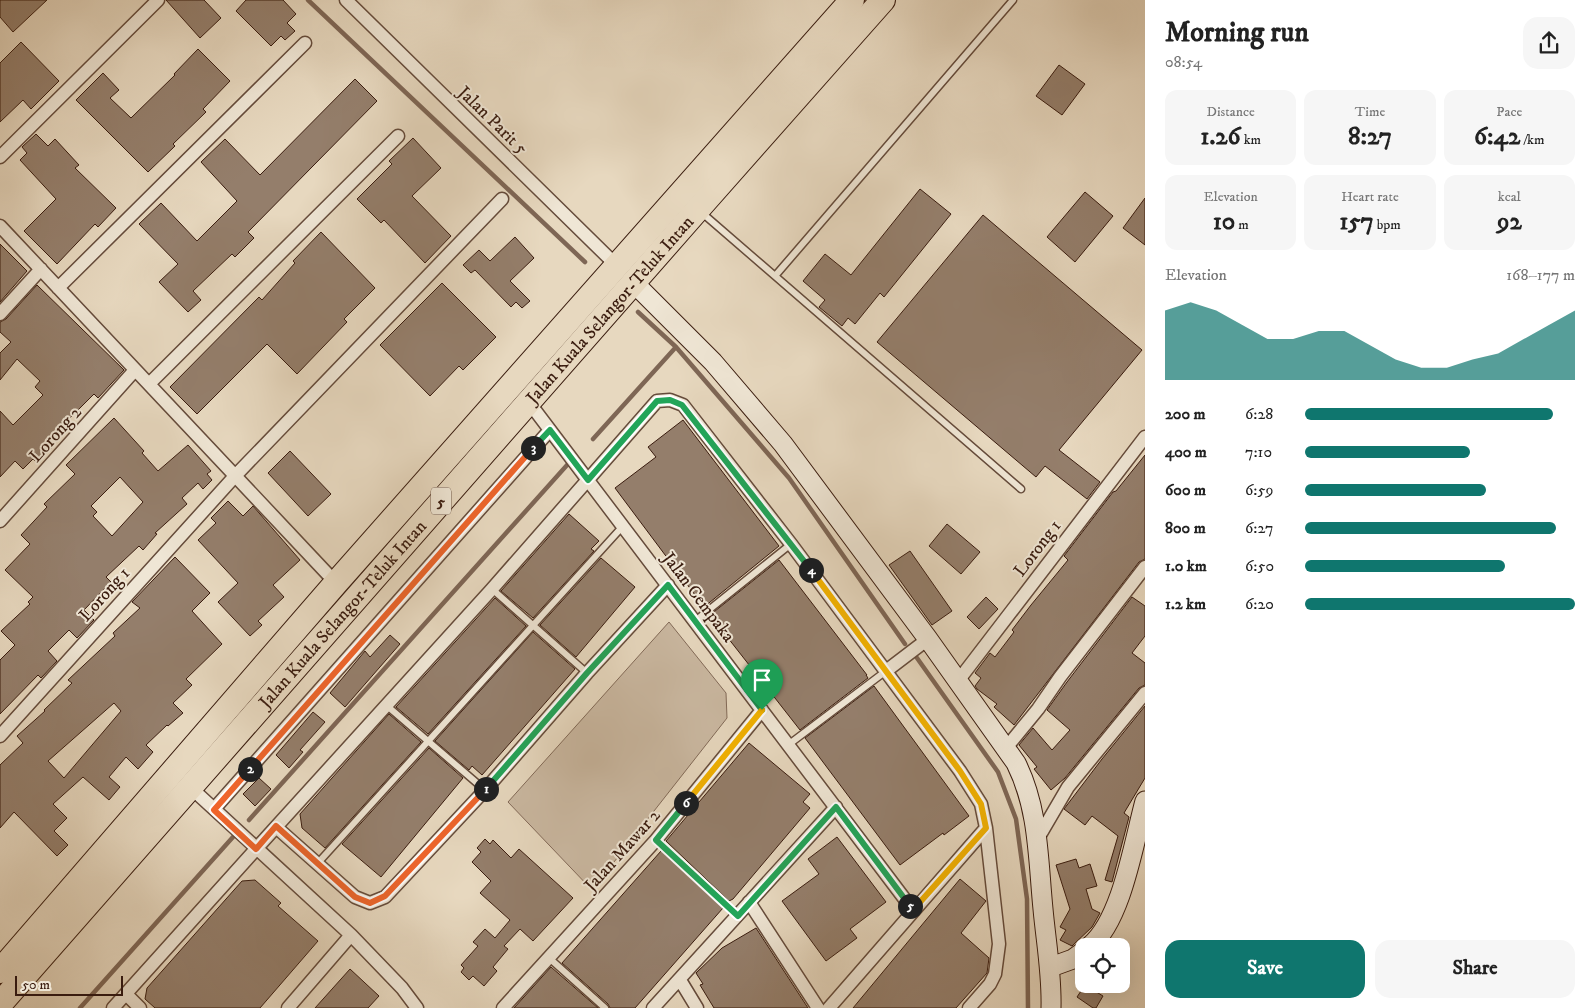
<!DOCTYPE html>
<html lang="en">
<head>
<meta charset="utf-8">
<style>
	body { margin:0; font-family:"IM FELL DW Pica",serif; background:#f6f6f6; color:#222; height:100vh; display:flex; flex-direction:column; font-size:19px; white-space:nowrap }
	* { box-sizing:border-box; margin:0 }
	p { font-size:16px; color:#767676 }
	.icon { flex:none; width:28px; height:28px; fill:none; stroke:currentColor; stroke-width:2; stroke-linecap:round; stroke-linejoin:round }
	.map { position:relative; flex:1; overflow:hidden }
	.panel { display:flex; flex-direction:column; background:#fff; width:450px }
	.panel>* { flex:none }
	.buttons { position:absolute; left:1075px; top:938px; display:grid; gap:10px }
	.buttons a { display:grid; place-items:center; width:55px; height:55px; border-radius:10px; background:#fff; box-shadow:0 5px 20px #0002; font-size:25px }
	.scale { position:absolute; left:15px; bottom:12px; width:108px; box-sizing:border-box; padding-left:5px; border:2px solid #3a1c0f; border-top:0; font-size:14px; line-height:18px; white-space:nowrap; color:#3a1c0f; -webkit-text-stroke:4px #efe6d5; paint-order:stroke }
	.pin { position:absolute; display:grid; place-items:center; width:42px; height:42px; color:#fff; margin:-51px -21px; border-radius:50% 50% 50% 0; rotate:-45deg; box-shadow:0 0 5px #0007 }
	.pin .icon { rotate:45deg }
	.km { position:absolute; width:25px; height:25px; margin:-12px; border-radius:50%; background:#222; color:#fff; font-size:14px; line-height:25px; text-align:center }
	.round { display:grid; place-items:center; flex:none; width:52px; height:52px; border-radius:15px; background:#f6f6f6 }
	.summary { display:flex; align-items:center; justify-content:space-between; height:85px; padding:0 20px }
	h1 { font-size:28px; font-weight:700; line-height:38px }
	.stats { display:grid; grid-template-columns:repeat(3,1fr); gap:8px; height:85px; padding:5px 20px }
	.stats div { display:grid; align-content:center; border-radius:12px; background:#f6f6f6; text-align:center }
	.stats b { font-size:25px; font-weight:700 }
	.stats small { font-size:14px; font-weight:400 }
	.stats p { font-size:14px }
	.chart { height:140px; padding:10px 20px }
	.chart p { display:flex; justify-content:space-between }
	.chart svg { width:100%; height:90px; margin-top:5px; fill:#0f766e; opacity:.7 }
	.action { display:flex; gap:10px; margin-top:auto; padding:10px 20px }
	.action a { flex:1; height:58px; border-radius:15px; background:#0f766e; color:#fff; font-size:20px; font-weight:700; line-height:58px; text-align:center }
	.action a+a { background:#f6f6f6; color:#222 }
	ul { padding:0 20px; list-style:none; font-size:16px }
	li { display:grid; grid-template-columns:80px 60px 1fr; align-items:center; height:38px }
	li i { height:12px; border-radius:6px; background:#0f766e }
	main { display:flex; flex:1; min-height:0 }
	.map>svg:first-child { display:block }
	.green { fill:#cab8a1; stroke:#826a58 }
	.lines { fill:none; stroke-linecap:round; stroke-linejoin:round }
	.stream { stroke:#7e6655; stroke-width:4.5 }
	.building { fill:#947e6b; stroke:#3a1c0f; fill-rule:evenodd }
	.lane-casing { stroke:#654b3b; stroke-width:9 }
	.street-casing { stroke:#654b3b; stroke-width:15 }
	.secondary-casing { stroke:#3a1c0f; stroke-width:21 }
	.highway-casing { stroke:#3a1c0f; stroke-width:26 }
	.lane { stroke:#efe6d5; stroke-width:6 }
	.street { stroke:#efe6d5; stroke-width:12 }
	.secondary { stroke:#efe6d5; stroke-width:19 }
	.highway { stroke:#e7d8bf; stroke-width:24 }
	.split-1-casing { stroke:#fff; stroke-width:10 }
	.split-2-casing { stroke:#fff; stroke-width:10 }
	.split-3-casing { stroke:#fff; stroke-width:10 }
	.split-4-casing { stroke:#fff; stroke-width:10 }
	.split-5-casing { stroke:#fff; stroke-width:10 }
	.split-6-casing { stroke:#fff; stroke-width:10 }
	.split-7-casing { stroke:#fff; stroke-width:10 }
	.split-1 { stroke:#22a559; stroke-width:6 }
	.split-2 { stroke:#f0652b; stroke-width:6 }
	.split-3 { stroke:#f0652b; stroke-width:6 }
	.split-4 { stroke:#22a559; stroke-width:6 }
	.split-5 { stroke:#f5b400; stroke-width:6 }
	.split-6 { stroke:#22a559; stroke-width:6 }
	.split-7 { stroke:#f5b400; stroke-width:6 }
	.labels { text-anchor:middle; stroke-width:4; stroke-linejoin:round; paint-order:stroke }
	.shield { fill:#efe6d5; stroke:#70594a; stroke-width:1 }
	.shield-label { font-size:16px; font-weight:bold; fill:#3a1c0f }
	.street-label { font-size:18px; fill:#3a1c0f; stroke:#efe6d5 }
</style>
</head>
<body>
<main>
<div class="map">
<svg width="1145" height="1008" viewBox="0 0 1145 1008">
	<rect width="100%" height="100%" fill="#e7d8bf"/>
	<filter id="stains"><feTurbulence type="fractalNoise" baseFrequency=".004" numOctaves="4"/><feColorMatrix values="0 0 0 0 .2 0 0 0 0 .09 0 0 0 0 .02 0 0 0 .5 -.17"/></filter>
	<radialGradient id="worn" r=".72"><stop offset=".6" stop-color="#630" stop-opacity="0"/><stop offset="1" stop-color="#630" stop-opacity=".3"/></radialGradient>
	<path class="green" d="M669,622L726,693L727,718L592,890L508,802Z"/>
	<g class="lines">
		<path class="stream" d="M308,0L585,262
			M638,312L676,347L789,478L905,644
			M593,439L676,347
			M917,658L998,772L1016,819L1027,899L1028,1008
			M249,820L568,464
			M80,1008L233,837"/>
	</g>
	<path class="building" d="M0,0H47L13,32L0,17Z
		M166,0H204L221,18L200,38Z
		M246,0H283L296,14L287,23L295,31L285,40L281,36L271,46L236,11Z
		M21,42L59,81L31,109L23,100L0,122V63Z
		M198,49L230,81L203,109L206,112L173,144L175,146L148,172L76,100L103,73L119,90L110,98L131,118L175,75L174,74Z
		M1059,65L1085,84L1062,115L1036,96Z
		M355,79L377,101L248,232L254,238L235,257L232,254L193,291L201,300L188,312L159,282L178,264L139,224L161,203L197,241L237,201L201,162L225,139L260,175Z
		M36,134L48,146L55,139L79,165L75,168L116,208L98,227L95,224L57,264L24,231L56,199L20,160L27,153L22,147Z
		M413,138L441,168L412,196L451,236L425,263L384,220L381,223L357,199L392,164L389,161Z
		M920,189L951,214L884,297L880,293L855,324L848,318L842,326L819,307L825,300L803,281L825,254L851,275Z
		M1085,192L1113,216L1075,262L1047,237Z
		M1145,198V245L1123,228Z
		M983,215L1142,350L1059,450L1100,482L1087,499L1045,466L1036,477L877,342Z
		M321,232L375,288L344,319L347,322L297,374L267,344L197,414L170,387L259,297L262,300L295,263L293,261Z
		M515,237L534,258L510,281L530,301L522,308L516,302L511,307L475,270L471,273L463,265L479,250L490,261Z
		M0,244L27,271L0,302Z
		M442,283L496,337L463,370L459,366L430,396L380,345Z
		M37,285L124,370L98,398L94,394L48,440L54,446L37,463L33,459L23,469L15,461L0,477V411L13,425L43,395L35,387L40,381L17,359L0,380V353L11,342L0,332V322L6,319Z
		M114,418L144,451L142,453L158,471L188,445L211,471L207,474L212,480L203,489L198,483L182,498L187,504L155,533L157,534L143,550L139,546L106,577L111,582L84,610L94,620L77,638L69,630L48,651L57,661L41,678L38,675L0,714V660L15,645L1,631L30,604L28,602L33,597L5,570L30,544L21,535L47,507L44,504L75,474L66,465ZM120,477L143,502L112,536L93,516L97,512L91,506Z
		M683,420L779,546L704,607L615,488L656,457L648,447Z
		M290,451L331,494L308,516L268,473Z
		M1145,455V559L1139,562L1014,725L994,707L997,704L977,689L975,686L981,678L975,673L990,653L995,657L1014,632L1012,630L1031,605L1068,560L1064,556L1113,492L1116,491Z
		M228,501L243,516L253,506L300,560L273,585L284,597L258,621L262,625L250,636L218,602L238,583L198,540L216,523L211,518Z
		M569,514L599,541L591,549L594,551L533,618L501,591Z
		M947,524L980,552L961,574L929,546Z
		M910,551L952,611L932,625L889,565Z
		M175,557L210,593L192,611L222,644L186,679L192,685L173,703L183,713L168,726L167,725L146,745L153,752L138,769L126,757L109,777L120,787L109,800L83,777L53,804L67,818L54,831L68,845L57,856L14,812L0,828V765L23,743L17,736L45,711L44,710L72,683L68,680L115,636L113,633L140,608L132,602ZM114,703L121,711L64,778L48,761Z
		M601,558L635,587L576,657L540,625Z
		M779,560L867,675H866L868,678L800,730L710,615Z
		M986,597L998,609L979,629L967,617Z
		M1132,597L1145,606V636L1132,653L1145,663V685L1139,688L1065,778L1051,790L1034,769L1037,767L1019,745L1033,728L1052,750L1070,730L1047,710L1067,682Z
		M495,598L526,626L428,734L396,707Z
		M533,632L575,669L482,775L472,766L469,770L435,741Z
		M390,635L400,644L345,707L330,693L365,651L370,657Z
		M874,686L969,816L944,835L943,833L900,865L805,738Z
		M1145,706V778L1124,813L1129,817L1112,882L1105,880L1118,836L1092,816L1085,825L1064,809L1102,759Z
		M313,712L325,722L300,750L303,752L289,768L276,755Z
		M389,714L421,742L325,848L302,828L300,814Z
		M749,743L810,794L803,802L810,808L733,899L729,901L666,841Z
		M429,748L463,778L381,877L342,844Z
		M259,778L271,789L255,806L243,794Z
		M837,837L886,902L850,929L857,938L826,961L782,901L819,874L808,859Z
		M485,839L490,844L493,840L511,858L519,849L573,898L533,941L520,929L504,946L508,949L493,967L497,971L484,986L473,976L469,980L461,972L464,968L461,965L478,946L473,942L485,929L495,938L510,920L480,893L491,881L472,862L481,852L477,848Z
		M661,851L723,908L635,1008H610L608,1004L562,963Z
		M1076,859L1079,868L1090,864L1097,886L1086,889L1092,909L1100,913L1092,927L1072,946L1060,940L1066,930L1060,927L1070,909L1056,865Z
		M960,879L986,901L961,933L989,958L987,973L956,1008H853Z
		M255,880L281,903L278,906L318,941L260,1008H155L145,999L147,988L242,881Z
		M756,928L808,1008H714L700,985L703,984L696,973L722,948Z
		M551,967L598,1008H514Z
		M350,969L379,996L368,1008H315Z
		M1085,985L1103,996L1096,1008H1093L1077,997Z"/>
	<g class="lines">
		<g class="lane-casing">
			<path id="lane" d="M701,212L1021,489
				M775,276L1013,0
				M492,589L587,673
				M695,621L791,544
				M386,705L485,790
				M788,745L886,671
				M656,840L737,915
				M317,864L623,526
				M548,957L605,1008"/>
		</g>
		<g class="street-casing">
			<path id="street" d="M346,0L616,265
				M0,157L158,0
				M0,226L336,583
				M58,288L305,43
				M0,314L41,269
				M149,384L398,136
				M528,401L913,910
				M0,521L135,370
				M886,671L928,639
				M958,681L1145,437
				M0,736L235,476L502,199
				M1006,748L1038,709L1060,677L1145,567
				M189,786L351,935L402,988L417,1008
				M214,809L550,430
				M276,827L355,897L370,903L385,897L485,790L587,673L668,585
				M1037,840L1068,787L1145,693
				M749,902L818,1008
				M680,980L697,1008
				M126,994L140,1008
				M113,1008L256,849L492,589L657,401L670,400L683,405L791,544L960,771L981,804L986,828L999,944L995,974L990,984L969,1008
				M288,1008L351,935
				M503,1008L656,840L762,710
				M653,1008L836,807
				M829,1008L986,828"/>
		</g>
		<g class="secondary-casing">
			<path id="secondary" d="M634,283L713,362L783,444L928,639L1016,763C1039,809 1038,859 1043,909C1046,942 1052,974 1051,1008
				M1090,946C1122,920 1134,841 1145,801
				M1051,967L1073,959L1084,951"/>
		</g>
		<g class="highway-casing">
			<g id="highway">
				<path d="M0,971L336,583L852,0"/>
				<path id="s1" d="M0,1004L698,209L883,0"/>
			</g>
		</g>
		<use href="#lane" class="lane"/>
		<use href="#street" class="street"/>
		<use href="#secondary" class="secondary"/>
		<use href="#highway" class="highway"/>
	</g>
	<g class="lines">
		<g class="split-1-casing">
			<path id="split-1" d="M486,789L587,673L668,585L762,710"/>
		</g>
		<g class="split-2-casing">
			<path id="split-2" d="M250,769L214,810L256,849L276,826L355,897L370,903L385,896L486,789"/>
		</g>
		<g class="split-3-casing">
			<path id="split-3" d="M250,769L533,448"/>
		</g>
		<g class="split-4-casing">
			<path id="split-4" d="M533,448L550,430L588,480L657,401L670,400L682,405L811,570"/>
		</g>
		<g class="split-5-casing">
			<path id="split-5" d="M811,570L960,771L981,804L986,828L913,910L910,906"/>
		</g>
		<g class="split-6-casing">
			<path id="split-6" d="M686,803L656,840L738,916L836,807L910,906"/>
		</g>
		<g class="split-7-casing">
			<path id="split-7" d="M686,803L762,710"/>
		</g>
		<use href="#split-1" class="split-1"/>
		<use href="#split-2" class="split-2"/>
		<use href="#split-3" class="split-3"/>
		<use href="#split-4" class="split-4"/>
		<use href="#split-5" class="split-5"/>
		<use href="#split-6" class="split-6"/>
		<use href="#split-7" class="split-7"/>
	</g>
	<g class="labels">
		<rect class="shield" x="431" y="487.5" width="20" height="27" rx="4"/>
		<g class="shield-label">
			<text x="441" y="507">5</text>
		</g>
		<g class="street-label">
			<text transform="translate(493 120) rotate(44)" y="6">Jalan Parit 5</text>
			<text dy="6" stroke="none"><textPath href="#s1" startOffset="924">Jalan Kuala Selangor-Teluk Intan</textPath></text>
			<text transform="translate(55 434) rotate(-48)" y="6">Lorong 2</text>
			<text transform="translate(1037 548) rotate(-53)" y="6">Lorong 1</text>
			<text transform="translate(104 594) rotate(-48)" y="6">Lorong 1</text>
			<text transform="translate(699 597) rotate(53)" y="6">Jalan Cempaka</text>
			<text dy="6" stroke="none"><textPath href="#s1" startOffset="519">Jalan Kuala Selangor-Teluk Intan</textPath></text>
			<text transform="translate(622 850) rotate(-48)" y="6">Jalan Mawar 2</text>
		</g>
	</g>
	<rect width="100%" height="100%" filter="url(#stains)"/>
	<rect width="100%" height="100%" fill="url(#worn)"/>
</svg>
<div class="buttons">
<a><svg class="icon" aria-label="locate" viewBox="0 0 24 24"><circle cx="12" cy="12" r="6"/><path d="M12 2v4M12 18v4M2 12h4M18 12h4"/></svg></a>
</div>
<div class="scale">50 m</div>
<div class="pin" style="left:762px;top:710px;background:#1e9e55"><svg class="icon" aria-label="arrive" viewBox="0 0 24 24"><path d="M6 21V4h12l-3 4 3 4H6"/></svg></div>
<b class="km" style="left:486px;top:789px">1</b>
<b class="km" style="left:250px;top:769px">2</b>
<b class="km" style="left:533px;top:448px">3</b>
<b class="km" style="left:811px;top:570px">4</b>
<b class="km" style="left:910px;top:906px">5</b>
<b class="km" style="left:686px;top:803px">6</b>
</div>
<section class="panel">
<div class="summary"><div><h1>Morning run</h1><p>08:54</p></div><a class="round"><svg class="icon" aria-label="share" viewBox="0 0 24 24"><path d="M12 15V3M7 8l5-5 5 5M5 13v7h14v-7"/></svg></a></div>
<div class="stats">
<div><p>Distance</p><b>1.26<small> km</small></b></div>
<div><p>Time</p><b>8:27</b></div>
<div><p>Pace</p><b>6:42<small> /km</small></b></div>
</div>
<div class="stats">
<div><p>Elevation</p><b>10<small> m</small></b></div>
<div><p>Heart rate</p><b>157<small> bpm</small></b></div>
<div><p>kcal</p><b>92</b></div>
</div>
<div class="chart"><p><span>Elevation</span>168–177 m</p>
<svg viewBox="0 0 160 44" preserveAspectRatio="none"><path d="M0 44V10L10 6L20 10L30 17L40 24L50 24L60 20L70 20L80 27L90 34L100 38L110 38L120 34L130 31L140 24L150 17L160 10V44z"/></svg>
</div>
<ul>
<li><b>200 m</b>6:28<i style="width:92%"></i></li>
<li><b>400 m</b>7:10<i style="width:61%"></i></li>
<li><b>600 m</b>6:59<i style="width:67%"></i></li>
<li><b>800 m</b>6:27<i style="width:93%"></i></li>
<li><b>1.0 km</b>6:50<i style="width:74%"></i></li>
<li><b>1.2 km</b>6:20<i style="width:100%"></i></li>
</ul>
<div class="action"><a>Save</a><a>Share</a></div>
</section>
</main>
</body>
</html>
